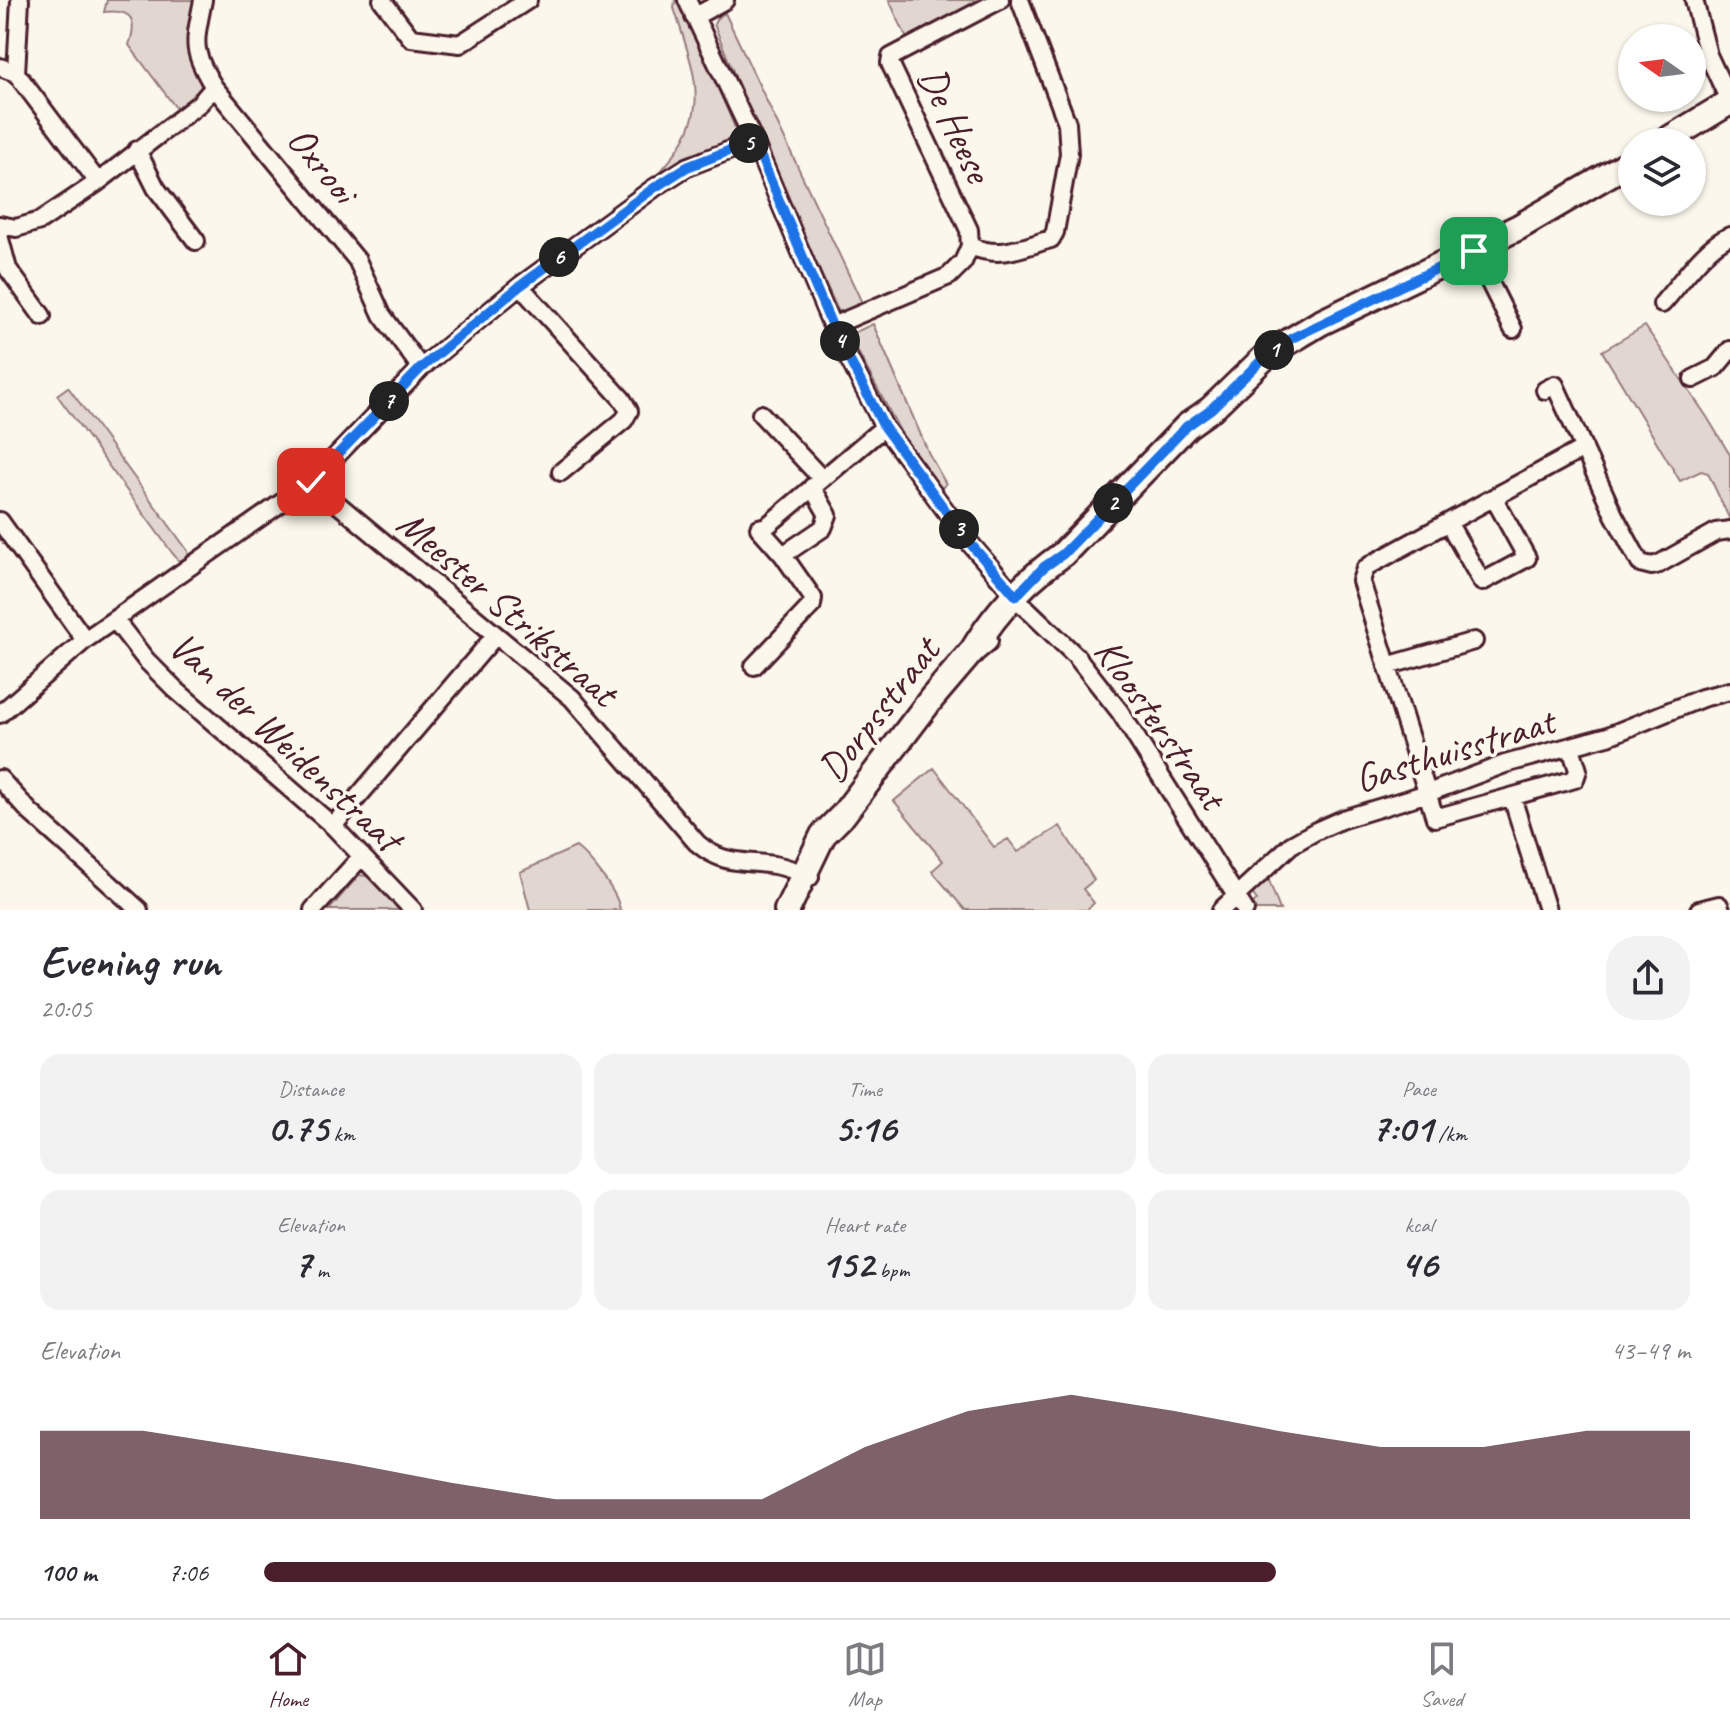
<!DOCTYPE html>
<html lang="en">
<head>
<meta charset="utf-8">
<style>
	body { margin:0; font-family:Caveat,sans-serif; background:#f2f2f3; color:#2b2b33; height:100vh; display:flex; flex-direction:column; font-size:30px; white-space:nowrap }
	* { box-sizing:border-box; margin:0 }
	p { font-size:26px; color:#7c7c81 }
	.icon { flex:none; width:44px; height:44px; fill:none; stroke:currentColor; stroke-width:2; stroke-linecap:round; stroke-linejoin:round }
	.map { position:relative; height:910px; overflow:hidden }
	.panel { display:flex; flex-direction:column; background:#fff; flex:1 }
	.panel>* { flex:none }
	.needle { width:52px; rotate:284deg }
	.buttons { position:absolute; left:1618px; top:24px; display:grid; gap:16px }
	.buttons a { display:grid; place-items:center; width:88px; height:88px; border-radius:50%; background:#fff; box-shadow:0 2px 6px #0004; font-size:40px }
	.pin { position:absolute; display:grid; place-items:center; width:68px; height:68px; color:#fff; margin:-34px; border-radius:16px; box-shadow:0 4px 12px #0006 }
	.km { position:absolute; width:40px; height:40px; margin:-20px; border-radius:50%; background:#222; color:#fff; font-size:22px; line-height:40px; text-align:center }
	.round { display:grid; place-items:center; flex:none; width:84px; height:84px; border-radius:32px; background:#f2f2f3 }
	.head { display:flex; align-items:center; justify-content:space-between; height:136px; padding:0 40px }
	h1 { font-size:44px; font-weight:600; line-height:60px }
	.figures { display:grid; grid-template-columns:repeat(3,1fr); gap:12px; height:136px; padding:8px 40px }
	.figures div { display:grid; align-content:center; border-radius:20px; background:#f2f2f3; text-align:center }
	.figures b { font-size:40px; font-weight:600 }
	.figures small { font-size:22px; font-weight:400 }
	.figures p { font-size:22px }
	.chart { height:224px; padding:16px 40px }
	.chart p { display:flex; justify-content:space-between }
	.chart svg { width:100%; height:144px; margin-top:8px; fill:#4a1f2b; opacity:.7 }
	ul { padding:0 40px; list-style:none; font-size:26px }
	li { display:grid; grid-template-columns:128px 96px 1fr; align-items:center; height:60px }
	li i { height:20px; border-radius:10px; background:#4a1f2b }
	.menu { display:flex; justify-content:space-around; align-items:center; height:112px; border-top:2px solid #e1e1e2; background:#fff; font-size:22px; color:#7c7c81 }
	.menu a { display:grid; justify-items:center; gap:4px }
	.menu .current { color:#4a1f2b }
	.map>svg:first-child { display:block }
	.green { fill:#e2d7d0; stroke:#967b7e; stroke-width:2 }
	.lines { fill:none; stroke-linecap:round; stroke-linejoin:round }
	.street-casing { stroke:#4a1f2b; stroke-width:22 }
	.secondary-casing { stroke:#4a1f2b; stroke-width:30 }
	.street { stroke:#fbf7ec; stroke-width:16 }
	.secondary { stroke:#fbf7ec; stroke-width:24 }
	.route-casing { stroke:#fff; stroke-width:16 }
	.route { stroke:#1a73e8; stroke-width:10 }
	.labels { text-anchor:middle; stroke-width:7; stroke-linejoin:round; paint-order:stroke }
	.street-label { font-size:40px; fill:#4a1f2b; stroke:#fbf7ec }
</style>
</head>
<body>
<div class="map">
<svg width="1730" height="910" viewBox="0 0 1730 910">
	<rect width="100%" height="100%" fill="#fbf7ec"/>
	<filter id="ink" filterUnits="userSpaceOnUse"><feTurbulence type="fractalNoise" baseFrequency=".0125" numOctaves="2"/><feDisplacementMap in="SourceGraphic" scale="16" xChannelSelector="R" yChannelSelector="G"/><feConvolveMatrix kernelMatrix="1 2 1 2 8 2 1 2 1" color-interpolation-filters="sRGB"/></filter>
	<g filter="url(#ink)">
		<path class="green" d="M107,0H194L189,40L202,89L201,94L179,112L129,45C138,19 132,9 104,12Z
			M675,0H680L736,130L729,139L652,181C714,115 699,86 674,8Z
			M889,0H992L908,41Z
			M725,13L865,309L842,319L767,156L714,24L717,18Z
			M873,324L929,454L946,484L938,491L917,463L849,335Z
			M1645,326L1707,417L1730,455V520L1708,473L1701,471L1680,481L1602,351Z
			M68,387L188,551V558L183,561L178,560L173,554L57,395Z
			M934,768L994,847L1008,839L1018,852L1060,826L1094,880L1083,889L1094,903L1087,910H965L932,871L943,861L894,801Z
			M576,847C590,858 618,892 620,910H530L520,872Z
			M359,875L367,876L402,910H329Z
			M1268,878L1280,910H1254L1250,905L1257,900L1251,892Z"/>
		<g class="lines">
			<g class="street-casing">
				<path id="street" d="M20,0L16,73L98,182
					M203,0C195,42 190,49 214,87L357,260L382,315L421,368
					M382,0L411,38L460,44L528,0
					M687,0L754,141L832,326L884,427L968,541L1022,604L1076,656L1120,712L1245,910
					M1694,0L1708,55L1730,102
					M694,17L725,0
					M0,67L16,73
					M137,150L156,188L196,241
					M0,225L16,228L40,221L98,182L200,103L214,87
					M0,239L8,269L42,316
					M970,246L969,230L890,63L891,57L1000,0
					M1474,251L1513,329
					M520,286L622,399L629,411L624,420L561,472
					M1662,304C1680,284 1705,246 1730,236
					M832,326L949,276L963,262L970,246C1000,259 1020,248 1051,239L1055,232L1069,154L1067,123L1020,0
					M1693,379L1715,368L1730,350
					M1545,390L1555,385L1614,515L1640,563L1652,566L1659,564L1716,532L1730,530
					M761,414L822,479
					M311,482L572,698L697,843C724,866 742,860 774,865C786,867 799,872 810,877
					M0,521L85,640
					M1449,524L1482,582L1527,558L1494,498
					M783,555L823,528L828,515L812,487
					M115,620L146,660L176,690L333,826L413,910
					M754,666L812,605L813,598L783,555L759,528L767,526L884,427
					M1387,666L1474,641
					M0,714L85,640L311,482L421,368L520,286L654,188L687,167L754,141
					M1571,748L1578,770L1575,779L1435,818L1361,581L1365,569L1372,564L1584,448
					M0,779L30,812L139,910
					M1512,797L1547,910
					M333,826L495,636
					M313,910L362,856
					M1221,910L1291,845L1316,831L1343,819L1428,793L1505,764L1608,736L1702,698L1730,691
					M1699,910L1719,905L1721,910"/>
			</g>
			<g class="secondary-casing">
				<path id="secondary" d="M1664,142L1730,102
					M973,650C995,613 1027,579 1063,554L1187,426L1211,409L1268,354L1320,323L1519,227L1632,161
					M787,910L823,835L843,815L932,698L973,650L985,640"/>
			</g>
			<use href="#street" class="street"/>
			<use href="#secondary" class="secondary"/>
		</g>
	</g>
	<g class="lines" filter="url(#ink)">
		<g class="route-casing">
			<path id="route" d="M311,482L421,368L520,286L654,188L687,167L754,141L832,326L884,427L968,541L1016,596L1044,567L1063,554L1187,426L1211,409L1268,354L1292,338L1474,251"/>
		</g>
		<use href="#route" class="route"/>
	</g>
	<g class="labels">
		<g class="street-label">
			<text transform="translate(956 124) rotate(65)" y="14">De Heese</text>
			<text transform="translate(323 164) rotate(51)" y="14">Oxrooi</text>
			<text transform="translate(508 607) rotate(41)" y="14">Meester Strikstraat</text>
			<text transform="translate(878 709) rotate(-52)" y="14">Dorpsstraat</text>
			<text transform="translate(1161 723) rotate(55)" y="14">Kloosterstraat</text>
			<text transform="translate(286 741) rotate(43)" y="14">Van der Weidenstraat</text>
			<text transform="translate(1454 749) rotate(-17)" y="14">Gasthuisstraat</text>
		</g>
	</g>
</svg>
<div class="buttons">
<a><svg class="needle" viewBox="-14 -14 28 28"><path d="M0-13l5 13h-10z" fill="#e53935"/><path d="M0 13l5-13h-10z" fill="#7c7c81"/></svg></a>
<a><svg class="icon" aria-label="layers" viewBox="0 0 24 24"><path d="M12 4l9 5-9 5-9-5zM3 14l9 5 9-5"/></svg></a>
</div>
<div class="pin" style="left:1474px;top:251px;background:#1e9e55"><svg class="icon" aria-label="arrive" viewBox="0 0 24 24"><path d="M6 21V4h12l-3 4 3 4H6"/></svg></div>
<div class="pin" style="left:311px;top:482px;background:#d93025"><svg class="icon" aria-label="check" viewBox="0 0 24 24"><path d="M5 12l5 5 9-10"/></svg></div>
<b class="km" style="left:1274px;top:350px">1</b>
<b class="km" style="left:1113px;top:503px">2</b>
<b class="km" style="left:959px;top:529px">3</b>
<b class="km" style="left:840px;top:341px">4</b>
<b class="km" style="left:749px;top:143px">5</b>
<b class="km" style="left:559px;top:257px">6</b>
<b class="km" style="left:389px;top:401px">7</b>
</div>
<section class="panel">
<div class="head"><div><h1>Evening run</h1><p>20:05</p></div><a class="round"><svg class="icon" aria-label="share" viewBox="0 0 24 24"><path d="M12 15V3M7 8l5-5 5 5M5 13v7h14v-7"/></svg></a></div>
<div class="figures">
<div><p>Distance</p><b>0.75<small> km</small></b></div>
<div><p>Time</p><b>5:16</b></div>
<div><p>Pace</p><b>7:01<small> /km</small></b></div>
</div>
<div class="figures">
<div><p>Elevation</p><b>7<small> m</small></b></div>
<div><p>Heart rate</p><b>152<small> bpm</small></b></div>
<div><p>kcal</p><b>46</b></div>
</div>
<div class="chart"><p><span>Elevation</span>43–49 m</p>
<svg viewBox="0 0 160 44" preserveAspectRatio="none"><path d="M0 44V17L10 17L20 22L30 27L40 33L50 38L60 38L70 38L80 22L90 11L100 6L110 11L120 17L130 22L140 22L150 17L160 17V44z"/></svg>
</div>
<ul>
<li><b>100 m</b>7:06<i style="width:71%"></i></li>
</ul>
</section>
<nav class="menu">
<a class="current"><svg class="icon" aria-label="home" viewBox="0 0 24 24"><path d="M3 11l9-7 9 7M6 9v11h12V9"/></svg>Home</a>
<a><svg class="icon" aria-label="map" viewBox="0 0 24 24"><path d="M3 6l6-2 6 2 6-2v14l-6 2-6-2-6 2zM9 4v14M15 6v14"/></svg>Map</a>
<a><svg class="icon" aria-label="saved" viewBox="0 0 24 24"><path d="M7 4h10v16l-5-4-5 4z"/></svg>Saved</a>
</nav>
</body>
</html>
